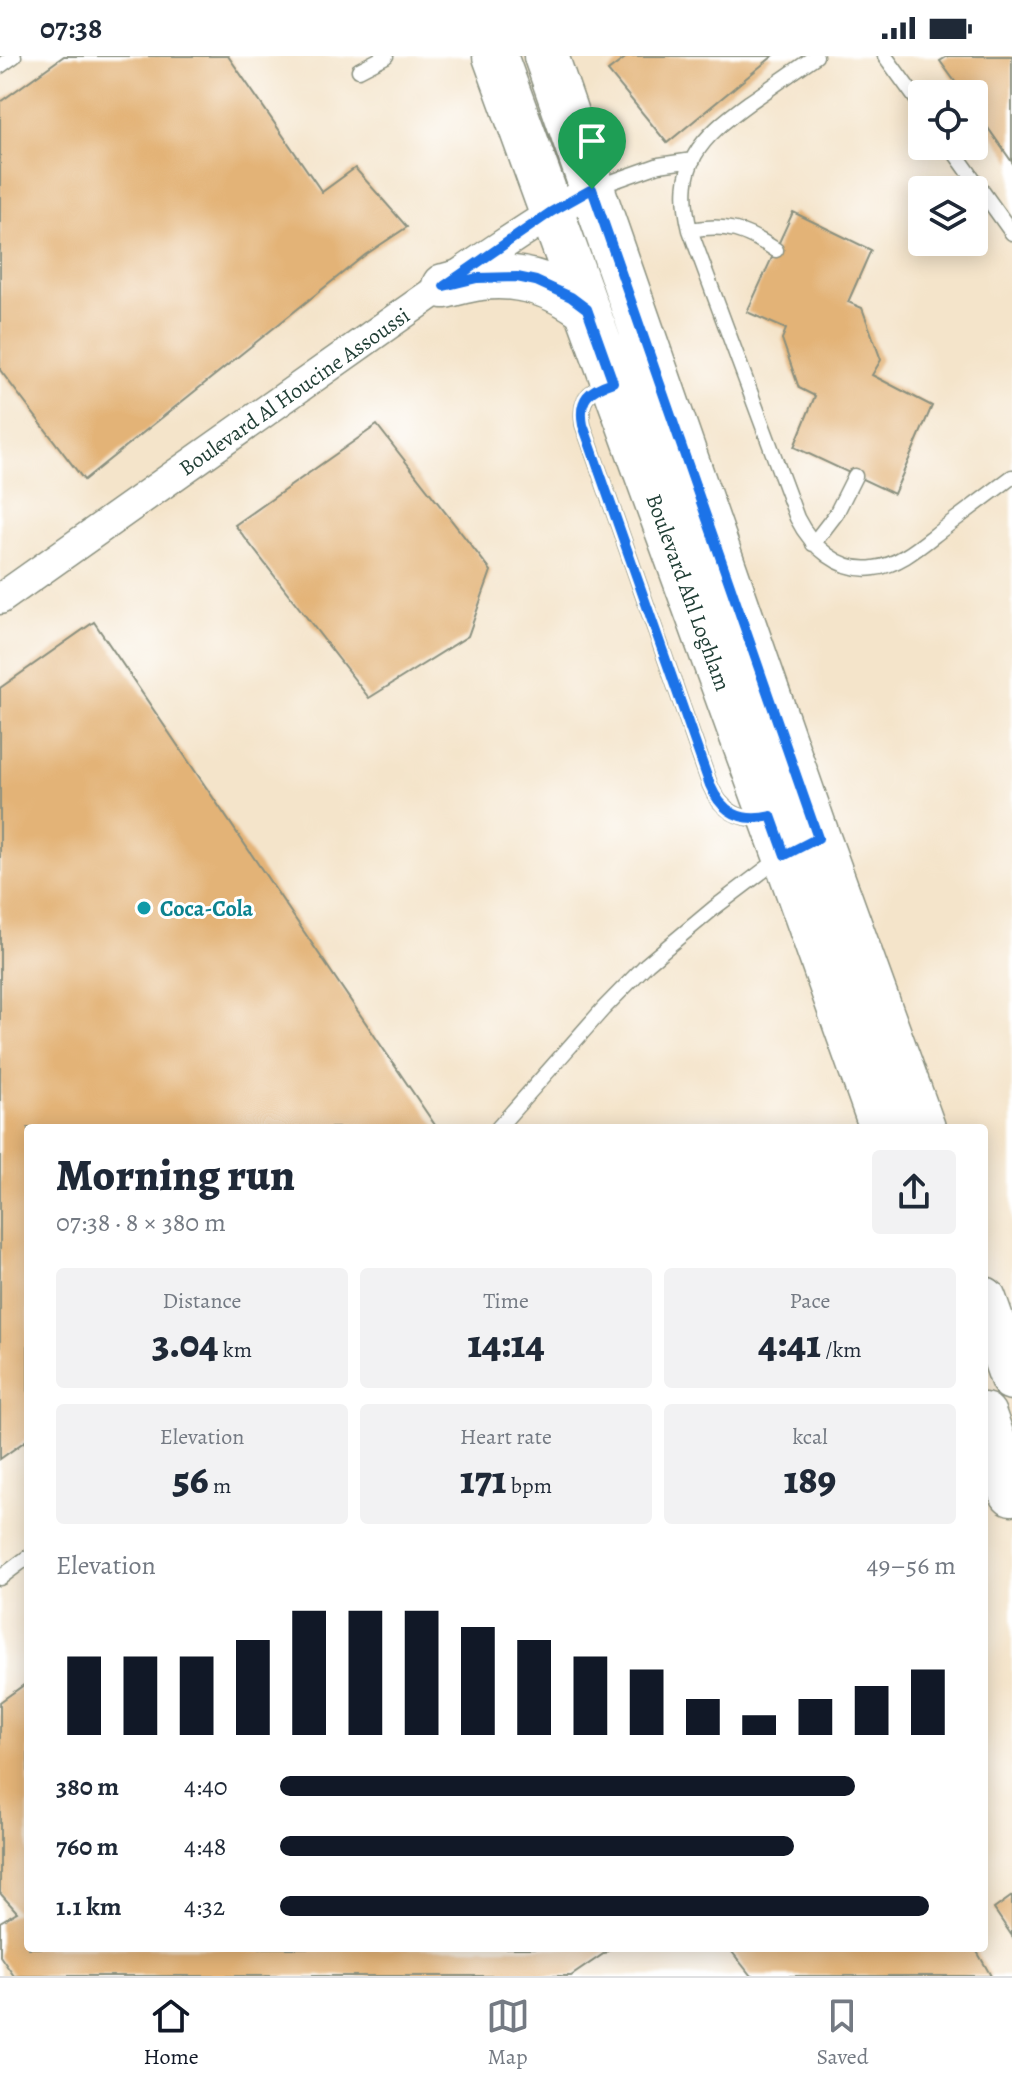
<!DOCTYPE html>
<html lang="en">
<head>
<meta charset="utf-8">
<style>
	body { margin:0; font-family:Alegreya,serif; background:#f2f2f3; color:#1f2937; height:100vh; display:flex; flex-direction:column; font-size:30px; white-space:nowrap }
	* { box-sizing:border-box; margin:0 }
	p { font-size:26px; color:#747a83 }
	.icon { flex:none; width:44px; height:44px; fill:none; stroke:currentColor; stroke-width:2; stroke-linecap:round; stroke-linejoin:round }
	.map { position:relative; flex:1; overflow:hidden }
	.details { position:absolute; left:24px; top:1068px; width:964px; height:828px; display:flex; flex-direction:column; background:#fff; border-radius:8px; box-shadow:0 4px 20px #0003 }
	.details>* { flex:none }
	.controls { position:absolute; left:908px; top:24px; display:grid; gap:16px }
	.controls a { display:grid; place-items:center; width:80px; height:80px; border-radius:8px; background:#fff; box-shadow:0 4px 20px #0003; font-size:40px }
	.pin { position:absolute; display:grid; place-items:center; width:68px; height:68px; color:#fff; margin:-82px -34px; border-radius:50% 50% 50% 0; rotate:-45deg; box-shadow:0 0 8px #0007 }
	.pin .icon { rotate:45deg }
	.round { display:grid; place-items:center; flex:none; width:84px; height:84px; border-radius:8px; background:#f2f2f3 }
	.overview { display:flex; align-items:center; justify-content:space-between; height:136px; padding:0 32px }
	h1 { font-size:44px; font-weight:800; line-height:60px }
	.stats { display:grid; grid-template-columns:repeat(3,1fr); gap:12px; height:136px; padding:8px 32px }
	.stats div { display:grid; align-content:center; border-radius:8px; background:#f2f2f3; text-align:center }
	.stats b { font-size:40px; font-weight:800 }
	.stats small { font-size:22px; font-weight:400 }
	.stats p { font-size:22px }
	.chart { height:224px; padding:16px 32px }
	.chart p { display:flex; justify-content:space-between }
	.chart svg { width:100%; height:144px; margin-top:8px; stroke:#111827; stroke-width:6 }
	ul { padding:0 32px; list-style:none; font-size:26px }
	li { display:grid; grid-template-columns:128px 96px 1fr; align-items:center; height:60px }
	li i { height:20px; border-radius:10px; background:#111827 }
	.status { display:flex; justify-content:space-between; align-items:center; height:56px; padding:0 40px; background:#fff; direction:ltr }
	.status svg { height:22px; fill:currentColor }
	.tab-bar { display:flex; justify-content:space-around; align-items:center; height:112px; border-top:2px solid #e0e1e3; background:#fff; font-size:22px; color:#747a83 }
	.tab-bar a { display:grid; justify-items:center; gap:4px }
	.tab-bar .active { color:#111827 }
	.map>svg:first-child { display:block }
	.building { fill:#e3b377 }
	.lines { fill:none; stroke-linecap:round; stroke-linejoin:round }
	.lane-casing { stroke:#8a907f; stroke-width:17 }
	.street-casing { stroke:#8a907f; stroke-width:33 }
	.primary-casing { stroke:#8a907f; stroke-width:47 }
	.lane { stroke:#fff; stroke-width:14 }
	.street { stroke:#fff; stroke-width:30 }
	.primary { stroke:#fff; stroke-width:44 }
	.route-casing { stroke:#fff; stroke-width:16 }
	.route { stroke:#1a73e8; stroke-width:10 }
	.culture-dot { fill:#0f9aa8; stroke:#fff; stroke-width:3 }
	.labels { text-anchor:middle; stroke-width:6; stroke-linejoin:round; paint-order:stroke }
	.street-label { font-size:22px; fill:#1f3d34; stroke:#fff }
	.culture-label { font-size:22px; font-weight:bold; fill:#0d838f; stroke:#fff; text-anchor:start }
</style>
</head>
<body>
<div class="status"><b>07:38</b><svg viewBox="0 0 49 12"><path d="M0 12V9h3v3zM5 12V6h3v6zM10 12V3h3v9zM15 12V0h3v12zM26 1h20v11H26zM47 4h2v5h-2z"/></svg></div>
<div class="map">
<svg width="1012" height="1920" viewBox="0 0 1012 1920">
	<rect width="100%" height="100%" fill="#fff"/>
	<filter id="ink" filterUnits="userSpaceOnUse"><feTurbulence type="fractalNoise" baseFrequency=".0125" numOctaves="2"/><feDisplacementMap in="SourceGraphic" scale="16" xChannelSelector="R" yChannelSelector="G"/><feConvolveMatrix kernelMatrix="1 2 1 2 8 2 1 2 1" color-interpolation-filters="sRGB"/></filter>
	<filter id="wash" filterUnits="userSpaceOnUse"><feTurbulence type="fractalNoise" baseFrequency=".006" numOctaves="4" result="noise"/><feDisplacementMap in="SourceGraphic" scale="32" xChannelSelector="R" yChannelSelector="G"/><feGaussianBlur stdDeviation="1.8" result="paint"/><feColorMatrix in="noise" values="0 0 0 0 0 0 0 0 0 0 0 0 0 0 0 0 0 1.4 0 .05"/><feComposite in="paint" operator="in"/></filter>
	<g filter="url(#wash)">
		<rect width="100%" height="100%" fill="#f4e4ca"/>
		<g id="blocks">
			<path class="building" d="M64,0H228L322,136L355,112L407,171L365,199L84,424L0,314V46Z
				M628,0H773L667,87L608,15Z
				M948,0H1012V106L974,52V38H964L940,5Z
				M793,156L871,194L848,246L862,252L881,304L872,319L932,350L894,438L794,391L815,340L799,332L782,283L786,273L747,256Z
				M377,369L491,515L468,580L369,642L235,469Z
				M94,566L437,1072H28V1383L0,1403V632Z
				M28,1626V1892H612L571,1920H14L0,1900V1866L17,1856L0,1837V1646Z
				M1012,1840V1880L994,1853Z
				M729,1892H975L991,1920H751Z"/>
		</g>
	</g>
	<g filter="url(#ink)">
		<use href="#blocks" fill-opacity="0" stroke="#8a907f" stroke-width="2"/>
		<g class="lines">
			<g class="lane-casing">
				<path id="lane" d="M816,0C794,15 772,31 750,46C699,83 674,108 690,174L797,462C811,490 840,517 874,512C902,509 926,485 948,469C969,453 991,437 1012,421
					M885,0L922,51
					M0,10L14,0
					M359,14L386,0
					M950,90L1012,177
					M597,131L659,109L693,104
					M690,174C727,167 745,174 776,194
					M609,327C587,335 579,345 583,369L710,729C720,753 740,767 768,761
					M813,488L836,458L855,420
					M498,1072L603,953L647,908L714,852L780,802
					M0,1522L28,1501"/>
			</g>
			<g class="street-casing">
				<path id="street" d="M0,543C121,456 243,370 366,284C440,232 514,178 592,133"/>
			</g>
			<g class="primary-casing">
				<path id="primary" d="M495,0L785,799L882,1072
					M546,0L818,782L923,1072
					M444,230C457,227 469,223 481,222C521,217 555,229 587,253
					M984,1243L1012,1322
					M984,1359L1012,1437"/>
			</g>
			<use href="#lane" class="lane"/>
			<use href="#street" class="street"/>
			<use href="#primary" class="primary"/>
		</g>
	</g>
	<g class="lines" filter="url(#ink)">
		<g class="route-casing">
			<path id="route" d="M592,133L818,782L785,799L771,760C741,767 722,757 710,729L583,369C578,342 589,334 613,326L587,253L571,241L536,225L517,221L477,222L444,230L551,156Z"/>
		</g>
		<use href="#route" class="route"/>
	</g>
	<circle class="culture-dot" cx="144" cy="852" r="8"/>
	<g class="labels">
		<g class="street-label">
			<text transform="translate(294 335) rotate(-35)" y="8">Boulevard Al Houcine Assoussi</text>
			<text transform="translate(689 536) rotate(70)" y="8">Boulevard Ahl Loghlam</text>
		</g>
		<g class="culture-label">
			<text x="160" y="860">Coca-Cola</text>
		</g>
	</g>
</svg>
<div class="controls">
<a><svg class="icon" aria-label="locate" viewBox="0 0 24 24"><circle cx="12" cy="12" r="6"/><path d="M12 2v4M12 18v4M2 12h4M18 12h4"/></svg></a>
<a><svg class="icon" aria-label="layers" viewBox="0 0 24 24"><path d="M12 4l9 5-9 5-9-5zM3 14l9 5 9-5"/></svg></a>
</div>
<div class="pin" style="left:592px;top:133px;background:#1e9e55"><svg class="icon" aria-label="arrive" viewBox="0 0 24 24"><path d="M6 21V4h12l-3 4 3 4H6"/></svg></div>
<section class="details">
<div class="overview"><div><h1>Morning run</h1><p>07:38 · 8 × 380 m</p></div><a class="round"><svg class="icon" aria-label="share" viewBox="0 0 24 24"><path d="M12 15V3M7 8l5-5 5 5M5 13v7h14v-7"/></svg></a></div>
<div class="stats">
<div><p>Distance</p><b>3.04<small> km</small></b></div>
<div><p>Time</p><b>14:14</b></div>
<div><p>Pace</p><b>4:41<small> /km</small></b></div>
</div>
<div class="stats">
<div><p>Elevation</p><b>56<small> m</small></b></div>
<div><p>Heart rate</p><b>171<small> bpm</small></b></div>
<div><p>kcal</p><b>189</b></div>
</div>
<div class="chart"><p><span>Elevation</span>49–56 m</p>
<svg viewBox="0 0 160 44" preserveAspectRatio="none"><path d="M5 44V20M15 44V20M25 44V20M35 44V15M45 44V6M55 44V6M65 44V6M75 44V11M85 44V15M95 44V20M105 44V24M115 44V33M125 44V38M135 44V33M145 44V29M155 44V24"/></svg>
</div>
<ul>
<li><b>380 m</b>4:40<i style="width:85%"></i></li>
<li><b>760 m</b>4:48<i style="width:76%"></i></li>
<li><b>1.1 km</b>4:32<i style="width:96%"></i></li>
</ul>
</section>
</div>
<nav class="tab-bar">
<a class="active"><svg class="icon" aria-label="home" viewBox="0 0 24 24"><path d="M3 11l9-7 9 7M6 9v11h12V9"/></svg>Home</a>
<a><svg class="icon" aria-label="map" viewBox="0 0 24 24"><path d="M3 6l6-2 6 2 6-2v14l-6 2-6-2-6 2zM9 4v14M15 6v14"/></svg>Map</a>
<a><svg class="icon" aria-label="saved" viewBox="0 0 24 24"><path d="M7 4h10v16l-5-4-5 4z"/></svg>Saved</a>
</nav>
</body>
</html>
